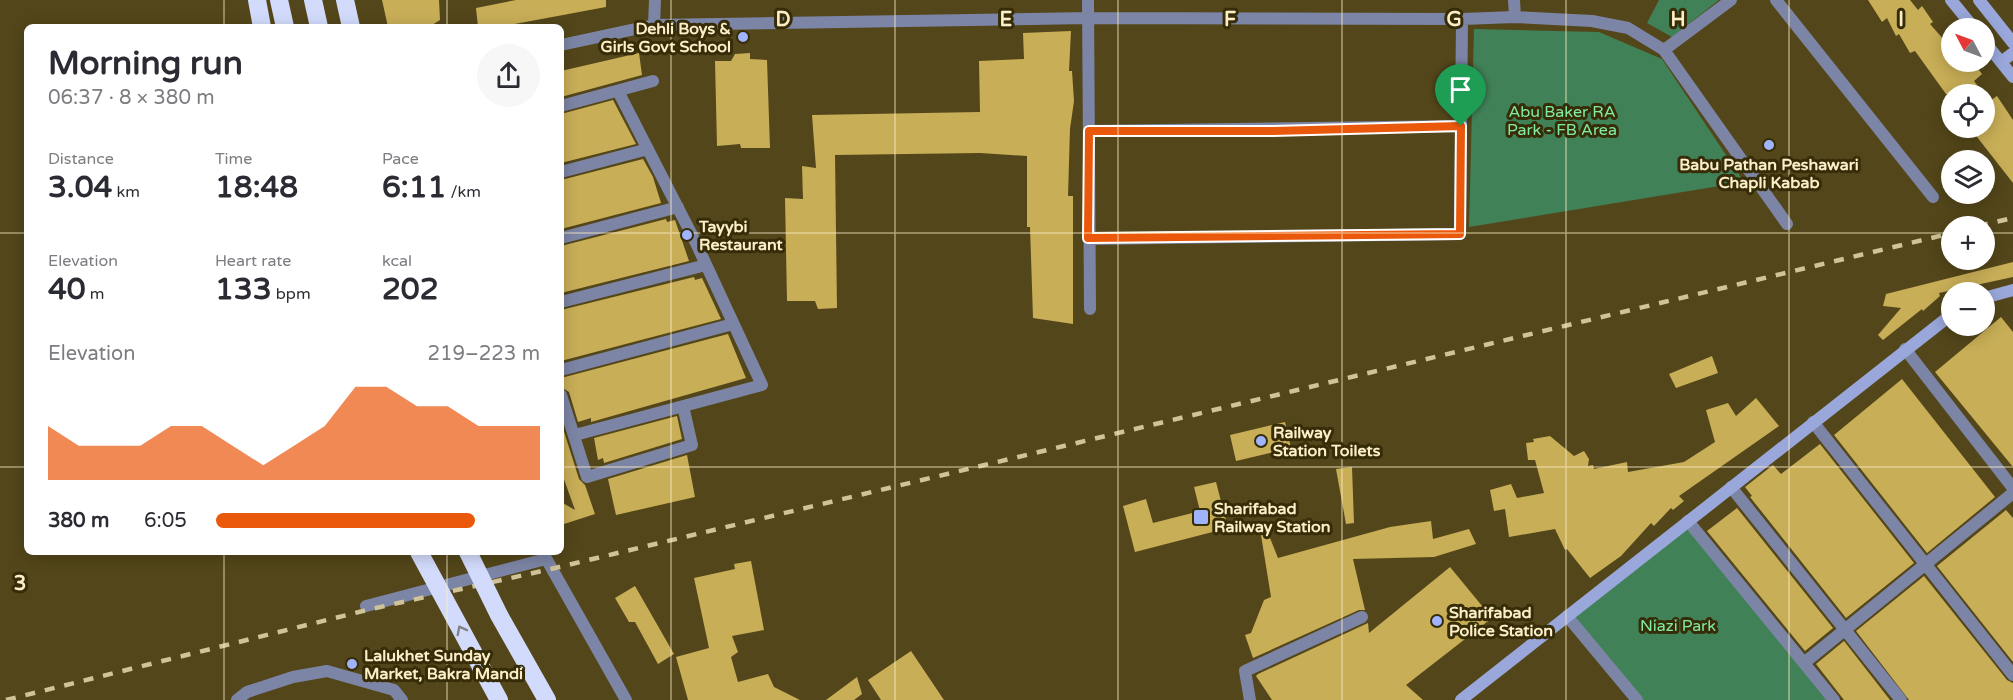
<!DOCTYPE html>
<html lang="en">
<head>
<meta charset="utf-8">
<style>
	body { margin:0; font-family:"Varela Round",sans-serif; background:#f7f7f7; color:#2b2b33; height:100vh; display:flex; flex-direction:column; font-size:22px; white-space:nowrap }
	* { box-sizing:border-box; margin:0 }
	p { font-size:20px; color:#7c7c81 }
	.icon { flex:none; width:33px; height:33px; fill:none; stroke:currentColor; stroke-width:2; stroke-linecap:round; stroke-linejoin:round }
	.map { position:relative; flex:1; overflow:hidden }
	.drawer { position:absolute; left:24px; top:24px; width:540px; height:531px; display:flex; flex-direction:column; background:#fff; border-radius:9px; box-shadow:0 3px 15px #0003 }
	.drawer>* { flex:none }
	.needle { width:39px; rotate:311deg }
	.fabs { position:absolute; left:1941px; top:18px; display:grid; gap:12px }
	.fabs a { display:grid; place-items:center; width:54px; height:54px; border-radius:50%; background:#fff; box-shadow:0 3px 15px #0003; font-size:30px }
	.pin { position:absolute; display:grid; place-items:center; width:51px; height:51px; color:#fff; margin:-62px -26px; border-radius:50% 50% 50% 0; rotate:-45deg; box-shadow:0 0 6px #0007 }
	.pin .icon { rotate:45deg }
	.round { display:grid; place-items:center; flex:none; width:63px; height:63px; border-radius:32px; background:#f7f7f7 }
	.head { display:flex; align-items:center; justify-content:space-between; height:102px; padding:0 24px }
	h1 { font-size:33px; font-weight:800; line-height:45px }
	.metrics { display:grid; grid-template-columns:repeat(3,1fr); gap:9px; height:102px; padding:6px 24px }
	.metrics div { display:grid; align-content:center }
	.metrics b { font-size:30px; font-weight:800 }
	.metrics small { font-size:16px; font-weight:400 }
	.metrics p { font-size:16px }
	.chart { height:168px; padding:12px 24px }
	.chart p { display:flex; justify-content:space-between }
	.chart svg { width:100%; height:108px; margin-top:6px; fill:#ea580c; opacity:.7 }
	ul { padding:0 24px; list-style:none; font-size:20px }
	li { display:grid; grid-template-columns:96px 72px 1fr; align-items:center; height:45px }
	li i { height:15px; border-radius:8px; background:#ea580c }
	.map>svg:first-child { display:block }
	.green { fill:#418157 }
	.building { fill:#c8ae57 }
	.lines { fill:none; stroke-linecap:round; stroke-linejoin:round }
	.street { stroke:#7c85a5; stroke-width:12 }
	.secondary { stroke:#99a7da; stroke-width:12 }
	.highway { stroke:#d2dbfb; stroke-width:18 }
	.rail { stroke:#d0c39a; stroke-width:4.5; stroke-dasharray:10 10; stroke-linecap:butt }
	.highway-bridge { stroke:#d2dbfb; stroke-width:18 }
	.oneway { stroke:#848482 }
	.route-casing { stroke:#fff; stroke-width:12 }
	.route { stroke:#ea580c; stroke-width:8 }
	.grid { fill:none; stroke:#fcefc8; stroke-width:1.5; stroke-opacity:0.55 }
	.poi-dot { fill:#a0b3fd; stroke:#362c08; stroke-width:2 }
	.labels { text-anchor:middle; stroke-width:6; stroke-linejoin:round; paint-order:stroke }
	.poi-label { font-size:16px; font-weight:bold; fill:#fcefc8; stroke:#362c08; text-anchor:start }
	.park-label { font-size:16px; fill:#80eaa2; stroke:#362c08 }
	.grid-label { font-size:20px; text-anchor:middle; font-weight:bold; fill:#fcefc8; stroke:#362c08; stroke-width:6; stroke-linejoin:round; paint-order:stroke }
</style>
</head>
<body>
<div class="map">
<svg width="2013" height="700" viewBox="0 0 2013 700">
	<rect width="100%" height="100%" fill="#53461a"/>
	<path class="green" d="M1659,0H1719L1672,37L1647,23Z
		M1474,29L1599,32L1662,59L1744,182L1469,227Z
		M1688,521L1834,700H1635L1567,617Z"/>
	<path class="building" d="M382,0H439L440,20L429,27H388Z
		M516,0H606V7L499,27H478L476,8Z
		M1868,0H1910L1918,10L1922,6L1933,22L1930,24L1952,49V62H1973L1982,74L1974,81L1984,94H1946L1915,51L1910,53L1899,34L1896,36L1887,18L1882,22Z
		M1071,31L1069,71H1072L1074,101L1070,129L1068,196H1073V324L1033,318L1030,227H1027V156L980,153L835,155L837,308L818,309L815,301H787L785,198L803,199L802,166L816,168L812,115L980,112L979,61L1024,59L1023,33Z
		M639,53L642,75L561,97V71Z
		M750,53V59L767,60L770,148H741L740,144L717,146L715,61H731L735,54Z
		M1997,96L2013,120V183L1970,128H1984V105Z
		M613,100L636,144L561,163V114Z
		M643,159L653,177L661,203L561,229V180Z
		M666,219L667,222L675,220L689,261L561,293V246Z
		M2013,262V277L1939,293L1940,296L1923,311L1922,309L1883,340L1878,335L1901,308L1883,306L1886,294Z
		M694,277L695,280L702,278L721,319L561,361V310Z
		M2001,317L2013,332V467L1935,372Z
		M728,334L746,378L591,422V418L578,422L569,392L561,387V378Z
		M1712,356L1718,373L1676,388L1669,374Z
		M1902,379L1995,497L1927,553L1834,435Z
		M1756,398L1779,426L1679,496L1684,501L1673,510L1671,508L1654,526L1651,523L1621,556L1590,578L1567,549L1565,550L1555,529L1509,537L1505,509L1494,511L1490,490L1511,484L1517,498L1544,493L1535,460H1528L1526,443L1534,442L1533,439L1550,436L1574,456L1584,451L1589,459L1588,466L1593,465L1594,469L1627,462L1628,472L1684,462L1715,442L1706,410L1728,403L1736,416Z
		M677,416L682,439L604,463L603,458L598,460L594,438Z
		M561,422L579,479L585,485L595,514L561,525V502L575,510L561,471Z
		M1285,422L1291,448L1236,461L1230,435Z
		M1820,444L1914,563L1846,618L1750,497L1752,496L1745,487L1773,465L1781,474Z
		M687,455L695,497L616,515L608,479Z
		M1352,467L1354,523L1346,524L1336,469Z
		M1216,482L1228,528L1135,552L1123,506L1146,499L1153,523L1200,511L1194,487Z
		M1737,508L1833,628L1805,651L1707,531Z
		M2006,510L2013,518V662L1937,566Z
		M1431,521L1433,539L1469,529L1476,544L1434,557L1353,559L1365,610H1359L1253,658L1245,635L1251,633L1264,600L1271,597L1260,529L1266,528L1278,558L1390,527Z
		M751,561L764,630L732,636L738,652L731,657L738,682L768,674L774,687L800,700H688L676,657L709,648L694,578L735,569L734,564Z
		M1450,567L1492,618L1406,685L1423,700H1272L1256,676L1258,674L1368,623L1369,633Z
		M1924,576L2007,680L2013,683V700H1909L1856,631Z
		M635,586L674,654L658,664L635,622H629L615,598Z
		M1844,641L1890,700H1844L1816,664Z
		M911,651L944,700H881L868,680Z
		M857,677L862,694L854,700H826Z"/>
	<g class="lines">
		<path class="street" d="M1088,0L1090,309
			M1514,0L1515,17
			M1776,0L1933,197
			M654,25L655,0
			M561,45L654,25L1088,18L1462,19L1515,17L1592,21L1628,28L1664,50L1787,224
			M1664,50L1731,0
			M561,106L653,81
			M1089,131L1461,126
			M561,172L648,149
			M561,238L678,207
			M1088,239L1460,234L1462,19
			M561,302L706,265
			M1905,349L2013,488
			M561,370L733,324
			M561,395L587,477L692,445L683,406
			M1813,422L2013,675
			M575,435L762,385L696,243L618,91
			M1731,487L1901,700
			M1688,521L1834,700
			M543,553L626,700
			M366,606L546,559
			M1567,616L1637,700
			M1804,663L2013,493
			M237,700L247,692L293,677L327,671L394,690L402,700
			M1250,700L1245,671L1362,617"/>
		<path class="secondary" d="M1951,0L1974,28
			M1979,0L2013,43
			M1984,41L2013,77
			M2001,62L2013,53
			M1984,298L2013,290
			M1461,700L1952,314"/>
		<path class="highway" d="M257,0L262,27
			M279,0L285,27
			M313,0L319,27
			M345,0L351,27"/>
		<path class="rail" d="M1978,226L2013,218
			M6,700L367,610L551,569L1952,233"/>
		<path class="highway-bridge" d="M419,552L499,700
			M468,552L499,615L547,700"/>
	</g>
	<defs><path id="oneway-chevron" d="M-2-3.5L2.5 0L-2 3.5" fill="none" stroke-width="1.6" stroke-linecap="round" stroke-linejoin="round" transform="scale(1.5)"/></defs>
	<use class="oneway" href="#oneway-chevron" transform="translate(461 630) rotate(-118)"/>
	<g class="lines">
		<g class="route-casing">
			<path id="route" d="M1461,126L1460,234L1088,238L1089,131H1273Z"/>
		</g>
		<use href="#route" class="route"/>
	</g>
	<path class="grid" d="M224,0V27M447,0V27M671,0V700M895,0V700M1118,0V700M1342,0V700M1566,0V700M1789,0V700M0,233H27M561,233H1952M1984,233H2013M0,467H27M561,467H2013M224,552V700M447,552V700"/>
	<g class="poi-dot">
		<circle cx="743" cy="37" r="6"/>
		<circle cx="1769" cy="145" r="6"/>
		<circle cx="687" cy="235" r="6"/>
		<circle cx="1261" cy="441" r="6"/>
		<rect x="1193" y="509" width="16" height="16" rx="3"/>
		<circle cx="1437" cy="621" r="6"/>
		<circle cx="352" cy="664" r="6"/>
	</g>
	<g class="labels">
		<g class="poi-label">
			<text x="731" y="34" text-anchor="end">Dehli Boys &amp;<tspan x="731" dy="18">Girls Govt School</tspan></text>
			<text x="1769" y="170" text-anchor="middle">Babu Pathan Peshawari<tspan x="1769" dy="18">Chapli Kabab</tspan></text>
			<text x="699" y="232">Tayybi<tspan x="699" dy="18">Restaurant</tspan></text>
			<text x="1273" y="438">Railway<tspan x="1273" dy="18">Station Toilets</tspan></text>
			<text x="1214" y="514">Sharifabad<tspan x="1214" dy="18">Railway Station</tspan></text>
			<text x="1449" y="618">Sharifabad<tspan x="1449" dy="18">Police Station</tspan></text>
			<text x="364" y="661">Lalukhet Sunday<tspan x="364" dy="18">Market, Bakra Mandi</tspan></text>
		</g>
		<g class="park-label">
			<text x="1562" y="117">Abu Baker RA<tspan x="1562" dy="18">Park - FB Area</tspan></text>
			<text x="1678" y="631">Niazi Park</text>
		</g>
	</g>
	<g class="grid-label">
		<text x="783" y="26">D</text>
		<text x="1006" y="26">E</text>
		<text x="1230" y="26">F</text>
		<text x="1454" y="26">G</text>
		<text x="1678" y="26">H</text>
		<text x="1901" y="26">I</text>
		<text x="20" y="590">3</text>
	</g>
</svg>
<div class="fabs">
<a><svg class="needle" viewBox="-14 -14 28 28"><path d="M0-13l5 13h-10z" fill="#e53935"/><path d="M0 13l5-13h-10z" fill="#7c7c81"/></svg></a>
<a><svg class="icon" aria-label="locate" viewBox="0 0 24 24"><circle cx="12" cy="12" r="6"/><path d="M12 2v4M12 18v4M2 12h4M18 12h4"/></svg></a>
<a><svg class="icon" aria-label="layers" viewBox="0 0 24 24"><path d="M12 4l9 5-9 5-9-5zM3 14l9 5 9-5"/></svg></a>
<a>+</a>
<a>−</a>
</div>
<div class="pin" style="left:1461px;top:126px;background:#1e9e55"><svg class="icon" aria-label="arrive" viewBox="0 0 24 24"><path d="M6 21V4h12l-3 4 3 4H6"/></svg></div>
<section class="drawer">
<div class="head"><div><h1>Morning run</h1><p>06:37 · 8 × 380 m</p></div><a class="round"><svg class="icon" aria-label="share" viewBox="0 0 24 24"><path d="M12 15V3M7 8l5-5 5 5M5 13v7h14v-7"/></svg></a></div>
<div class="metrics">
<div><p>Distance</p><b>3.04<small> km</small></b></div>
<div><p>Time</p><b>18:48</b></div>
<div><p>Pace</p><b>6:11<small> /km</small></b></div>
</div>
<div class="metrics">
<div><p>Elevation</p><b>40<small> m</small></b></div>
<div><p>Heart rate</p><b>133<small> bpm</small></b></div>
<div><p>kcal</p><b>202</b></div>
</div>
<div class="chart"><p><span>Elevation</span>219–223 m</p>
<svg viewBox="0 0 160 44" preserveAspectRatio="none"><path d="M0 44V22L10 30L20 30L30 30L40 22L50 22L60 30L70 38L80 30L90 22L100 6L110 6L120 14L130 14L140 22L150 22L160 22V44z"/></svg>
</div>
<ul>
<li><b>380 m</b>6:05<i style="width:80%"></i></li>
</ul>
</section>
</div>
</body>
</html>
